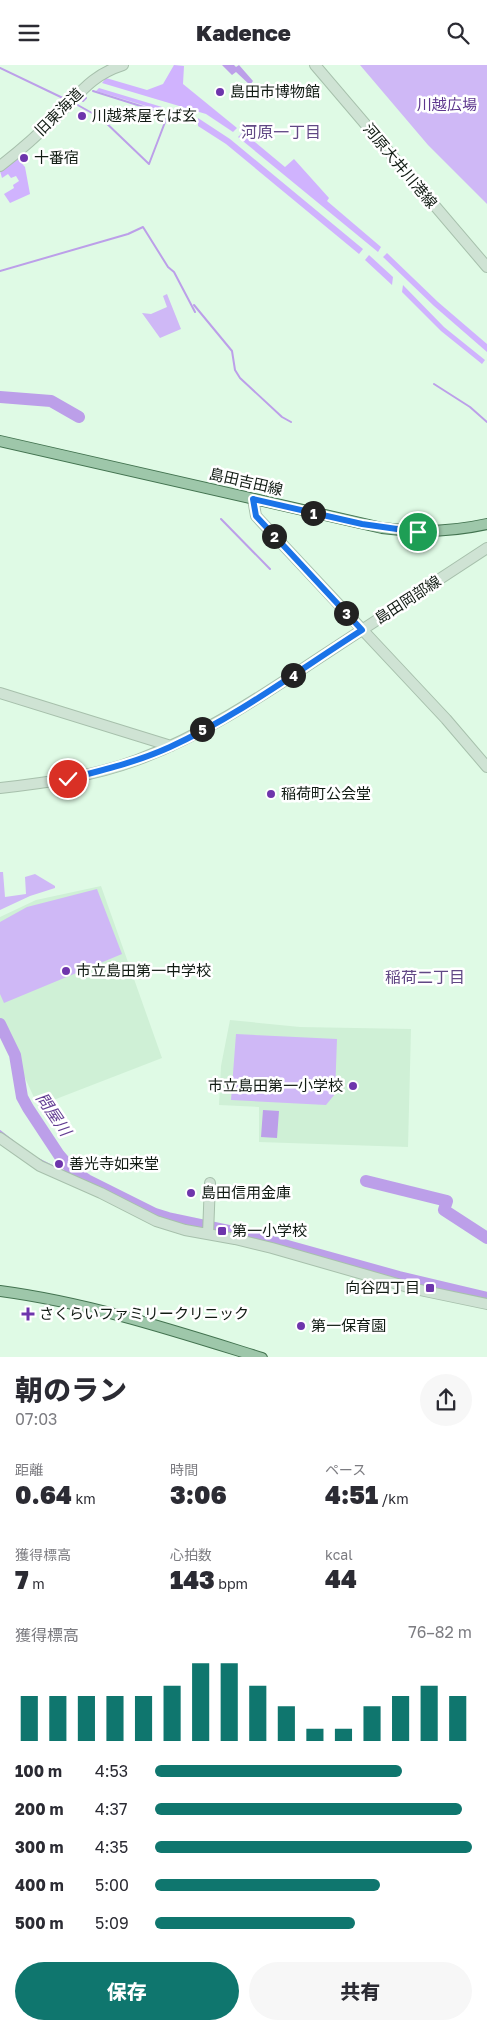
<!DOCTYPE html>
<html lang="ja">
<head>
<meta charset="utf-8">
<style>
	body { margin:0; font-family:"Golos Text","Noto Sans JP",sans-serif; background:#f7f7f7; color:#2b2b33; height:100vh; display:flex; flex-direction:column; font-size:19px; white-space:nowrap }
	* { box-sizing:border-box; margin:0 }
	p { font-size:16px; color:#7c7c81 }
	.icon { flex:none; width:28px; height:28px; fill:none; stroke:currentColor; stroke-width:2; stroke-linecap:round; stroke-linejoin:round }
	.map { position:relative; height:1292px; overflow:hidden }
	.details { display:flex; flex-direction:column; background:#fff; flex:1 }
	.details>* { flex:none }
	.pin { position:absolute; display:grid; place-items:center; width:42px; height:42px; color:#fff; margin:-21px; border:2px solid #fff; border-radius:50%; box-shadow:0 1px 5px #0007 }
	.km { position:absolute; width:25px; height:25px; margin:-12px; border-radius:50%; background:#222; color:#fff; font-size:14px; line-height:25px; text-align:center }
	.round { display:grid; place-items:center; flex:none; width:52px; height:52px; border-radius:26px; background:#f7f7f7 }
	.summary { display:flex; align-items:center; justify-content:space-between; height:85px; padding:0 15px }
	h1 { font-size:28px; font-weight:800; line-height:38px }
	.stats { display:grid; grid-template-columns:repeat(3,1fr); gap:8px; height:85px; padding:5px 15px }
	.stats div { display:grid; align-content:center }
	.stats b { font-size:25px; font-weight:800 }
	.stats small { font-size:14px; font-weight:400 }
	.stats p { font-size:14px }
	.chart { height:140px; padding:10px 15px }
	.chart p { display:flex; justify-content:space-between }
	.chart svg { width:100%; height:90px; margin-top:5px; stroke:#0f766e; stroke-width:6 }
	.cta { display:flex; gap:10px; margin-top:auto; padding:10px 15px }
	.cta a { flex:1; height:58px; border-radius:30px; background:#0f766e; color:#fff; font-size:20px; font-weight:800; line-height:58px; text-align:center }
	.cta a+a { background:#f7f7f7; color:#2b2b33 }
	ul { padding:0 15px; list-style:none; font-size:16px }
	li { display:grid; grid-template-columns:80px 60px 1fr; align-items:center; height:38px }
	li i { height:12px; border-radius:6px; background:#0f766e }
	header { display:flex; justify-content:space-between; align-items:center; height:65px; padding:0 15px; background:#fff; font-size:22px; font-weight:800 }
	.map>svg:first-child { display:block }
	.built { fill:#cff0d6 }
	.green { fill:#cfb8f6 }
	.forest { fill:#d0b3fe }
	.water { fill:#bc9fe9 }
	.lines { fill:none; stroke-linecap:round; stroke-linejoin:round }
	.stream { stroke:#bc9fe9; stroke-width:2 }
	.river { stroke:#bc9fe9; stroke-width:12 }
	.secondary-casing { stroke:#a7c0ac; stroke-width:12 }
	.primary-casing { stroke:#437350; stroke-width:12 }
	.secondary { stroke:#cfe3d4; stroke-width:10 }
	.primary { stroke:#9ec7aa; stroke-width:10 }
	.route-casing { stroke:#fff; stroke-width:10 }
	.route { stroke:#1a73e8; stroke-width:6 }
	.poi-dot { fill:#6e35ac; stroke:#fff; stroke-width:2 }
	.labels { text-anchor:middle; stroke-width:5; stroke-linejoin:round; paint-order:stroke }
	.poi-label { font-size:15px; fill:#111b13; stroke:#fff; text-anchor:start }
	.park-label { font-size:15px; fill:#5d368d; stroke:#fff }
	.street-label { font-size:15px; fill:#111b13; stroke:#fff }
	.neighbourhood-label { font-size:16px; fill:#614885; stroke:#fff }
	.water-label { font-size:16px; font-style:italic; fill:#633d93; stroke:#fff }
</style>
</head>
<body>
<header><svg class="icon" aria-label="menu" viewBox="0 0 24 24"><path d="M4 6h16M4 12h16M4 18h16"/></svg>Kadence<svg class="icon" aria-label="search" viewBox="0 0 24 24"><circle cx="10" cy="10" r="6"/><path d="M15 15l6 6"/></svg></header>
<div class="map">
<svg width="487" height="1293" viewBox="0 0 487 1293">
	<rect width="100%" height="100%" fill="#dffae5"/>
	<path class="built" d="M101,821L162,993L38,1041L0,959V852L36,835Z
		M230,955L300,962L411,964L408,1082L259,1077V1042L219,1040L221,1001Z"/>
	<path class="green" d="M360,0H487V139L428,80Z
		M167,229L181,264L160,273L142,248L151,249L167,242L163,231Z
		M0,807H3L5,832L26,829L25,812L35,809L55,821V823L30,831L0,845Z
		M97,824L122,889L4,938L0,929V857L27,842Z
		M236,969L337,974L335,1029L326,1040L231,1035Z"/>
	<path class="forest" d="M174,0L184,1L183,19L237,63L233,67L206,49L102,18L106,13L147,25L163,19Z
		M99,23L162,42L166,47L96,26Z
		M198,53L230,74L363,184L359,189L226,79L198,61Z
		M243,67L285,102L294,94L329,133L327,136L381,182L378,187L238,72Z
		M17,93L25,102L30,129L10,138L4,129L14,123L13,120L19,116L16,111L11,113L8,109L2,113L0,106Z
		M387,188L438,237L487,279V287L434,241L383,192Z
		M369,190L393,212L392,220L365,195Z
		M403,220L444,262L485,295L482,299L441,266L402,227Z"/>
	<path class="water" d="M222,0H234L236,2L239,0L253,16L250,20L236,7L232,10Z
		M263,1045L279,1046L277,1073L261,1072Z"/>
	<g class="lines">
		<path class="stream" d="M0,3L67,35
			M83,36L86,33
			M74,38L101,53L149,99L167,52L166,49L93,26
			M0,206L128,169L143,162L168,202L174,207L195,247
			M194,240L232,286L235,305L240,313L282,352L291,357
			M434,319L470,342L487,357
			M221,454L270,504
			M0,1066L14,1077
			M38,1094L52,1101
			M61,1105L87,1115"/>
		<path class="river" d="M0,332L51,336L79,352
			M0,959L15,990L22,1032L28,1043L59,1090L72,1105L87,1115L155,1149L168,1153L244,1169L399,1212L487,1233
			M366,1116L447,1136L444,1145L487,1173"/>
		<g class="secondary-casing">
			<path id="secondary" d="M315,0L487,202
				M0,101C21,85 40,68 59,49C81,27 92,10 123,0
				M253,434L256,451L446,654L487,702
				M0,628L171,681
				M0,723C46,718 94,711 137,695C201,671 259,633 316,595C373,558 430,520 487,483
				M0,1073L40,1101L101,1128L156,1156L185,1165L235,1174L272,1183L415,1224L487,1239
				M208,1169L210,1118"/>
		</g>
		<g class="primary-casing">
			<path id="primary" d="M0,376L382,463C418,468 451,467 487,459
				M0,1226C90,1238 175,1266 262,1293"/>
		</g>
		<use href="#secondary" class="secondary"/>
		<use href="#primary" class="primary"/>
	</g>
	<g class="lines">
		<g class="route-casing">
			<path id="route" d="M68,714C103,705 137,697 170,682C238,651 299,605 362,565L256,451L253,434L362,459L418,467"/>
		</g>
		<use href="#route" class="route"/>
	</g>
	<g class="poi-dot">
		<circle cx="220" cy="27" r="5"/>
		<circle cx="82" cy="51" r="5"/>
		<circle cx="24" cy="93" r="5"/>
		<circle cx="271" cy="729" r="5"/>
		<circle cx="66" cy="906" r="5"/>
		<circle cx="353" cy="1021" r="5"/>
		<circle cx="59" cy="1099" r="5"/>
		<circle cx="191" cy="1128" r="5"/>
		<rect x="217" y="1161" width="10" height="10" rx="2.5"/>
		<rect x="425" y="1218" width="10" height="10" rx="2.5"/>
		<path d="M25.5 1241.5h5v5h5v5h-5v5h-5v-5h-5v-5h5z"/>
		<circle cx="301" cy="1261" r="5"/>
	</g>
	<g class="labels">
		<g class="poi-label">
			<text x="230" y="32">島田市博物館</text>
			<text x="92" y="56">川越茶屋そば玄</text>
			<text x="34" y="98">十番宿</text>
			<text x="281" y="734">稲荷町公会堂</text>
			<text x="76" y="911">市立島田第一中学校</text>
			<text x="343" y="1026" text-anchor="end">市立島田第一小学校</text>
			<text x="69" y="1104">善光寺如来堂</text>
			<text x="201" y="1133">島田信用金庫</text>
			<text x="232" y="1171">第一小学校</text>
			<text x="420" y="1228" text-anchor="end">向谷四丁目</text>
			<text x="39" y="1254">さくらいファミリークリニック</text>
			<text x="311" y="1266">第一保育園</text>
		</g>
		<g class="park-label">
			<text x="447" y="45">川越広場</text>
		</g>
		<g class="street-label">
			<text transform="translate(59 47) rotate(-45)" y="5">旧東海道</text>
			<text transform="translate(400 101) rotate(50)" y="5">河原大井川港線</text>
			<text transform="translate(246 417) rotate(13)" y="5">島田吉田線</text>
			<text transform="translate(408 535) rotate(-33)" y="5">島田岡部線</text>
		</g>
		<g class="neighbourhood-label">
			<text x="281" y="73">河原一丁目</text>
			<text x="425" y="918">稲荷二丁目</text>
		</g>
		<g class="water-label">
			<text transform="translate(54 1049) rotate(56)" y="6">問屋川</text>
		</g>
	</g>
</svg>
<div class="pin" style="left:418px;top:467px;background:#1e9e55"><svg class="icon" aria-label="arrive" viewBox="0 0 24 24"><path d="M6 21V4h12l-3 4 3 4H6"/></svg></div>
<div class="pin" style="left:68px;top:714px;background:#d93025"><svg class="icon" aria-label="check" viewBox="0 0 24 24"><path d="M5 12l5 5 9-10"/></svg></div>
<b class="km" style="left:313px;top:448px">1</b>
<b class="km" style="left:274px;top:471px">2</b>
<b class="km" style="left:346px;top:548px">3</b>
<b class="km" style="left:293px;top:610px">4</b>
<b class="km" style="left:202px;top:664px">5</b>
</div>
<section class="details">
<div class="summary"><div><h1>朝のラン</h1><p>07:03</p></div><a class="round"><svg class="icon" aria-label="share" viewBox="0 0 24 24"><path d="M12 15V3M7 8l5-5 5 5M5 13v7h14v-7"/></svg></a></div>
<div class="stats">
<div><p>距離</p><b>0.64<small> km</small></b></div>
<div><p>時間</p><b>3:06</b></div>
<div><p>ペース</p><b>4:51<small> /km</small></b></div>
</div>
<div class="stats">
<div><p>獲得標高</p><b>7<small> m</small></b></div>
<div><p>心拍数</p><b>143<small> bpm</small></b></div>
<div><p>kcal</p><b>44</b></div>
</div>
<div class="chart"><p><span>獲得標高</span>76–82 m</p>
<svg viewBox="0 0 160 44" preserveAspectRatio="none"><path d="M5 44V22M15 44V22M25 44V22M35 44V22M45 44V22M55 44V17M65 44V6M75 44V6M85 44V17M95 44V27M105 44V38M115 44V38M125 44V27M135 44V22M145 44V17M155 44V22"/></svg>
</div>
<ul>
<li><b>100 m</b>4:53<i style="width:78%"></i></li>
<li><b>200 m</b>4:37<i style="width:97%"></i></li>
<li><b>300 m</b>4:35<i style="width:100%"></i></li>
<li><b>400 m</b>5:00<i style="width:71%"></i></li>
<li><b>500 m</b>5:09<i style="width:63%"></i></li>
</ul>
<div class="cta"><a>保存</a><a>共有</a></div>
</section>
</body>
</html>
